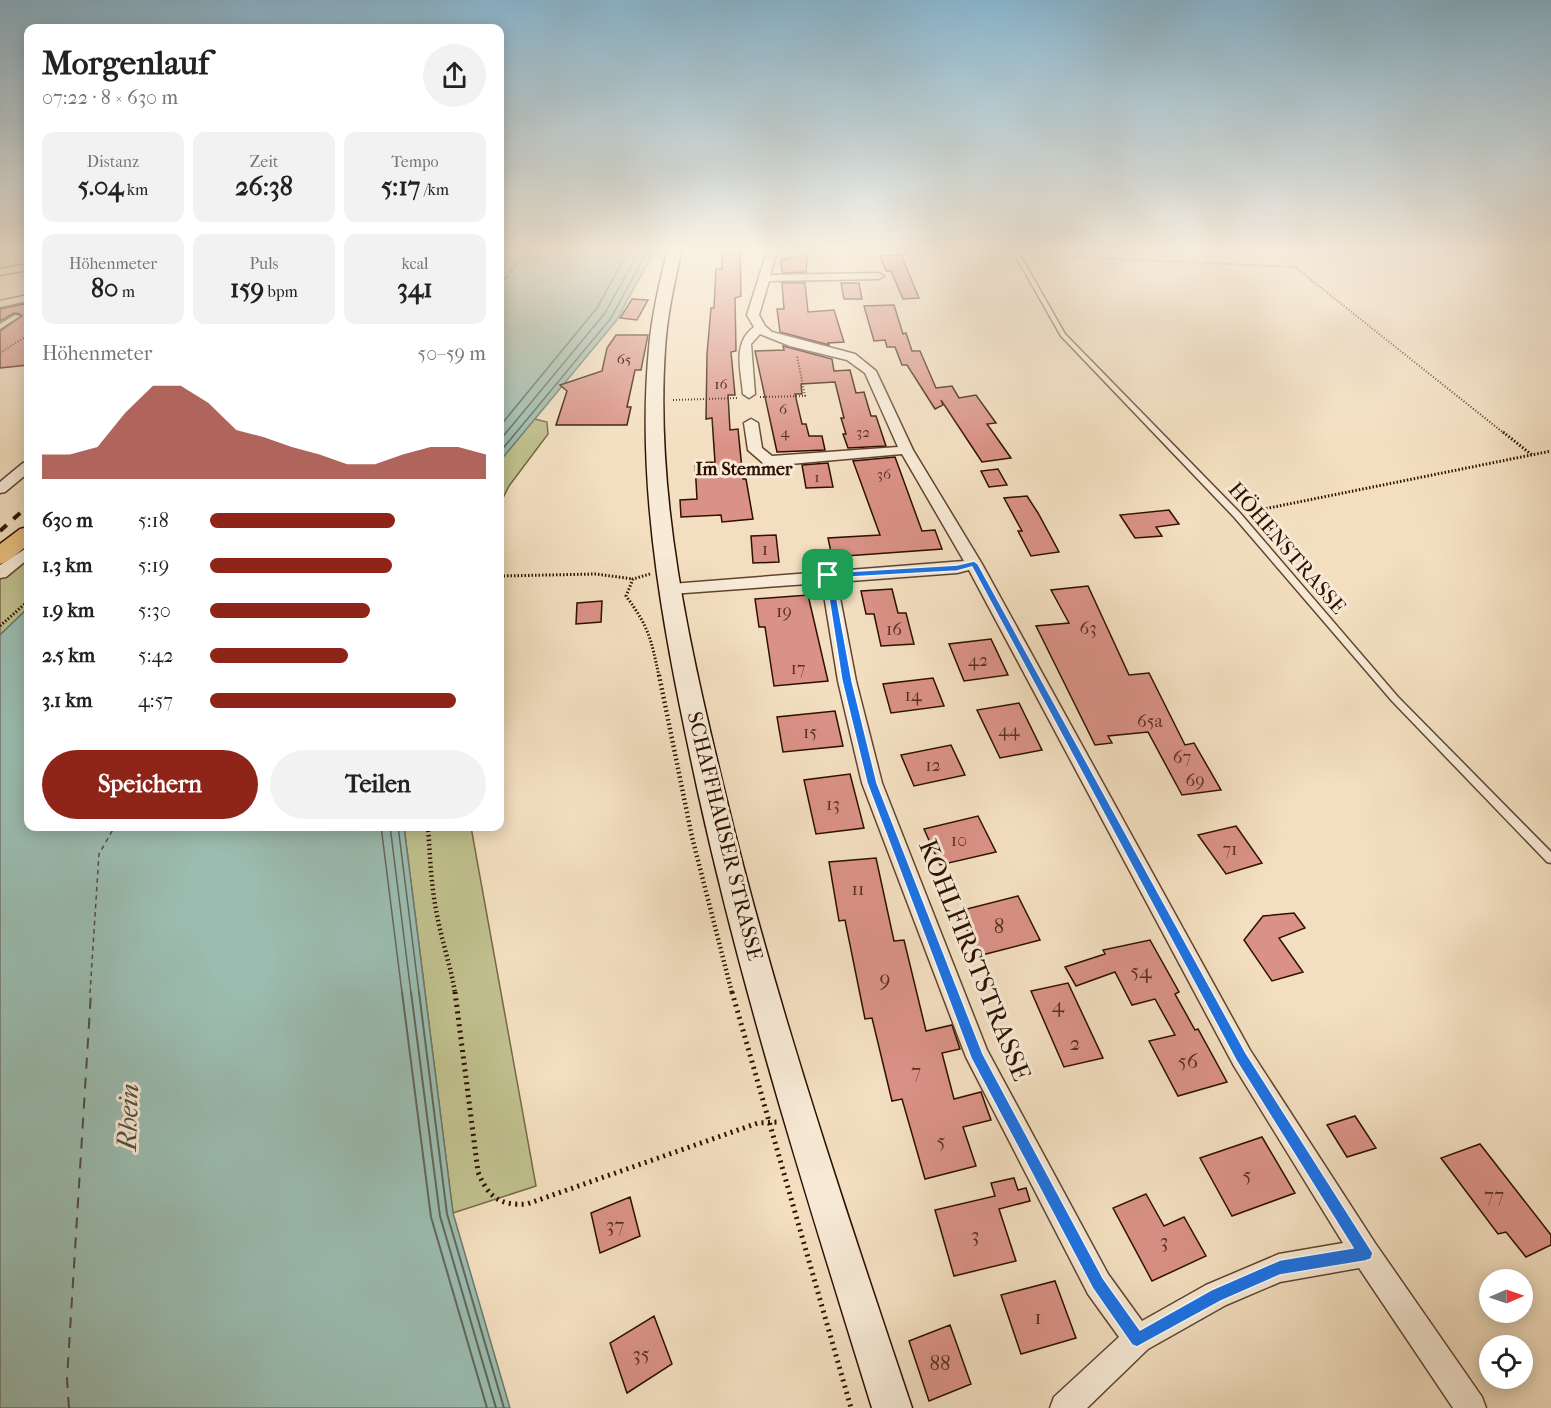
<!DOCTYPE html>
<html lang="de">
<head>
<meta charset="utf-8">
<style>
	body { margin:0; font-family:"IM FELL French Canon",serif; background:#f2f2f2; color:#222; height:100vh; display:flex; flex-direction:column; font-size:22px; white-space:nowrap }
	* { box-sizing:border-box; margin:0 }
	p { font-size:20px; color:#767676 }
	.icon { flex:none; width:33px; height:33px; fill:none; stroke:currentColor; stroke-width:2; stroke-linecap:round; stroke-linejoin:round }
	.map { position:relative; flex:1; overflow:hidden }
	.panel { position:absolute; left:24px; top:24px; width:480px; height:807px; display:flex; flex-direction:column; background:#fff; border-radius:12px; box-shadow:0 3px 15px #0003 }
	.panel>* { flex:none }
	.needle { width:39px; rotate:88deg }
	.buttons { position:absolute; left:1479px; top:1269px; display:grid; gap:12px }
	.buttons a { display:grid; place-items:center; width:54px; height:54px; border-radius:50%; background:#fff; box-shadow:0 3px 15px #0003; font-size:30px }
	.pin { position:absolute; display:grid; place-items:center; width:51px; height:51px; color:#fff; margin:-26px; border-radius:12px; box-shadow:0 3px 9px #0006 }
	.round { display:grid; place-items:center; flex:none; width:63px; height:63px; border-radius:32px; background:#f2f2f2 }
	.summary { display:flex; align-items:center; justify-content:space-between; height:102px; padding:0 18px }
	h1 { font-size:33px; font-weight:700; line-height:45px }
	.metrics { display:grid; grid-template-columns:repeat(3,1fr); gap:9px; height:102px; padding:6px 18px }
	.metrics div { display:grid; align-content:center; border-radius:12px; background:#f2f2f2; text-align:center }
	.metrics b { font-size:26px; font-weight:700 }
	.metrics small { font-size:16px; font-weight:400 }
	.metrics p { font-size:16px }
	.chart { height:168px; padding:12px 18px }
	.chart p { display:flex; justify-content:space-between }
	.chart svg { width:100%; height:108px; margin-top:6px; fill:#8f2418; opacity:.7 }
	.primary-button { display:flex; gap:12px; margin-top:auto; padding:12px 18px }
	.primary-button a { flex:1; height:69px; border-radius:36px; background:#8f2418; color:#fff; font-size:24px; font-weight:700; line-height:69px; text-align:center }
	.primary-button a+a { background:#f2f2f2; color:#222 }
	ul { padding:0 18px; list-style:none; font-size:20px }
	li { display:grid; grid-template-columns:96px 72px 1fr; align-items:center; height:45px }
	li i { height:15px; border-radius:8px; background:#8f2418 }
	.map>svg:first-child { display:block }
	.green { fill:#c0c08e; stroke:#776847; stroke-width:1.5 }
	.water { fill:#9bbdb1; stroke:#6f786a; stroke-width:1.5 }
	.lines { fill:none; stroke-linecap:round; stroke-linejoin:round }
	.shore-far1 { stroke:#646658; stroke-width:1.5 }
	.shore { stroke:#646658; stroke-width:2 }
	.ferry-far1 { stroke:#544d3e; stroke-width:1.5; stroke-dasharray:4.5 4; stroke-linecap:butt }
	.ferry { stroke:#544d3e; stroke-width:2; stroke-dasharray:11 9; stroke-linecap:butt }
	.building { fill:#da9286; stroke:#2e1000; stroke-width:1.5 }
	.lane-casing { stroke:#5f4430; stroke-width:3 }
	.street-casing { stroke:#5f4430; stroke-width:3 }
	.secondary-casing { stroke:#2e1000; stroke-width:3 }
	.primary-casing { stroke:#2e1000; stroke-width:3 }
	.path-far3 { stroke:#2e1000; stroke-width:2; stroke-dasharray:1 2; stroke-linecap:butt }
	.path-far2 { stroke:#2e1000; stroke-width:3; stroke-dasharray:1.5 2; stroke-linecap:butt }
	.path-far1 { stroke:#2e1000; stroke-width:4.5; stroke-dasharray:1.5 3; stroke-linecap:butt }
	.path { stroke:#2e1000; stroke-width:5; stroke-dasharray:2 4.5; stroke-linecap:butt }
	.lane { fill:#f7ead6; fill-rule:evenodd }
	.street { fill:#f7ead6; fill-rule:evenodd }
	.secondary { fill:#f7ead6; fill-rule:evenodd }
	.primary { fill:#eac080; fill-rule:evenodd }
	.rail { stroke:#2e1000; stroke-width:4; stroke-dasharray:9 9; stroke-linecap:butt }
	.route { fill:#1a73e8; stroke:#fff; stroke-width:1.5; fill-rule:evenodd }
	.labels { text-anchor:middle; stroke-width:6; stroke-linejoin:round; paint-order:stroke }
	.far-number-label { font-size:15px; fill:#593022 }
	.far-neighbourhood-label { font-size:18px; font-weight:bold; fill:#2e1000; stroke:#f7ead6 }
	.number-label { font-size:18px; fill:#593022 }
	.street-label { font-size:21px; fill:#2e1000; stroke:#f7ead6 }
	.near-number-label { font-size:21px; fill:#593022 }
	.near-street-label { font-size:26px; fill:#2e1000; stroke:#f7ead6 }
	.near-water-label { font-size:27px; font-style:italic; fill:#544d3e; stroke:#f7ead6 }
</style>
</head>
<body>
<div class="map">
<svg width="1551" height="1408" viewBox="0 0 1551 1408">
	<rect width="100%" height="100%" fill="#f3dfc0"/>
	<filter id="stains"><feTurbulence type="fractalNoise" baseFrequency=".00333" numOctaves="4"/><feColorMatrix values="0 0 0 0 .2 0 0 0 0 .09 0 0 0 0 .02 0 0 0 .5 -.17"/></filter>
	<radialGradient id="worn" r=".72"><stop offset=".6" stop-color="#630" stop-opacity="0"/><stop offset="1" stop-color="#630" stop-opacity=".3"/></radialGradient>
	<path class="green" d="M531,418L547,422L548,434L509,486L500,504V458Z
		M28,558V608L0,635V578Z
		M404,827H471L536,1186L453,1213Z"/>
	<path class="water" d="M500,248H656L616,321L500,461Z
		M28,608V826L404,827L453,1213L510,1408H0V635Z"/>
	<g class="lines">
		<path class="shore-far1" d="M500,426L597,308L630,248
			M500,440L605,313L641,248
			M500,452L611,318L649,248
			M381,826L402,993
			M390,826L411,993
			M398,826L419,993"/>
		<path class="shore" d="M402,992L431,1217L487,1408
			M411,992L440,1216L496,1408
			M419,992L447,1214L504,1408"/>
		<path class="ferry-far1" d="M500,286L519,261L535,248
			M90,993L99,854L115,826"/>
		<path class="ferry" d="M69,1408L67,1379L91,992"/>
	</g>
	<path class="building" d="M722,248H740L741,296L735,298L736,351L731,352L735,395H728L730,430L738,429L743,479H746L753,519L722,522L721,515L681,517L680,500L697,499L695,463L715,462L712,418L706,419L707,354L711,308H714L716,269H722Z
		M790,248H808L806,272L782,273L781,259H789Z
		M901,255L919,298L903,299L891,271H886L880,256Z
		M782,283H805L808,312L834,310L844,342L828,343L829,345L780,332L777,309H784Z
		M841,283H859L862,299H844Z
		M632,299L648,300L637,320L620,318Z
		M28,303V365L0,368V331L22,316L20,314L14,313L0,321V309Z
		M894,305L903,334L906,333L912,351H920L936,388L952,386L959,398L976,395L996,423L987,424L1011,458L982,462L941,400L943,405L935,409L907,365H902L895,347H887L885,340L874,341L864,306Z
		M616,335H648L641,370H635L627,407H631L627,425H556L567,391L560,385L602,371L607,348Z
		M783,346L832,359L834,371L850,370L856,393L864,392L871,416H876L886,446L848,448L843,434H846L841,418H844L835,382L801,384L802,394H795L802,424H806L809,436H822L825,450L777,452L755,351L784,350Z
		M895,457L922,531L935,530L942,549L832,557L828,538L880,535L853,461Z
		M828,463L833,487L806,488L802,465Z
		M998,469L1007,485L989,487L981,471Z
		M1027,496L1038,513L1059,552L1031,556L1018,531H1022L1004,498Z
		M1169,510L1179,524L1156,527L1162,536L1135,538L1120,515Z
		M776,535L779,562L753,563L751,536Z
		M1088,586L1129,675L1149,673L1185,745L1194,743L1221,790L1182,795L1148,732L1108,736L1112,743L1095,745L1036,626L1069,623L1051,590Z
		M892,589L898,613H906L914,644L881,646L874,614H866L861,591Z
		M808,595L828,681L774,686L765,627H759L755,599Z
		M602,601L601,622L576,624L577,603Z
		M991,639L1008,675L964,681L949,644Z
		M933,678L944,706L891,713L883,684Z
		M1019,703L1042,750L1000,758L977,710Z
		M835,711L843,746L783,752L777,717Z
		M951,745L965,775L914,786L901,755Z
		M850,774L864,828L816,834L804,780Z
		M978,816L996,852L940,865L924,829Z
		M1236,826L1262,863L1226,874L1198,835Z
		M876,858L894,941L904,940L926,1031L952,1025L960,1049L942,1053L954,1099L981,1092L991,1120L963,1127L976,1166L925,1179L902,1099L892,1101L872,1018L865,1019L845,920L839,921L829,862Z
		M1018,896L1040,940L978,956L959,911Z
		M1294,913L1305,928L1279,938L1303,972L1272,981L1244,940L1263,916Z
		M1150,940L1179,992L1175,994L1195,1030L1198,1029L1227,1082L1178,1096L1149,1041L1175,1035L1155,999L1132,1005L1115,972L1076,986L1065,967L1105,954L1103,950Z
		M1068,983L1103,1058L1064,1067L1031,991Z
		M1355,1116L1376,1148L1347,1157L1327,1125Z
		M1262,1137L1295,1193L1232,1216L1200,1158Z
		M1480,1144L1551,1235V1245L1526,1257L1506,1232L1498,1234L1441,1158Z
		M1014,1178L1018,1190L1026,1188L1030,1201L999,1209L1016,1261L954,1276L935,1210L995,1196L991,1183Z
		M1146,1194L1164,1226L1184,1217L1206,1256L1152,1281L1113,1208Z
		M630,1197L640,1236L600,1253L591,1213Z
		M1055,1281L1076,1338L1021,1354L1001,1295Z
		M654,1316L672,1364L627,1393L610,1343Z
		M950,1325L971,1384L929,1401L909,1341Z"/>
	<g class="lines">
		<g class="lane-casing">
			<path id="lane" d="M1011,248H1016L1065,334L1240,513L1398,697L1551,852V863L1547,862L1392,701L1234,517L1061,336Z
				M15,315L20,316L0,329V324Z"/>
		</g>
		<g class="street-casing">
			<path id="street" d="M768,248H778L770,275L879,273L884,276L879,279L769,281L759,315L765,326L772,332L855,354L876,371L913,450L982,564L1250,1050L1375,1243L1482,1397L1486,1408H1453L1359,1268L1280,1282L1226,1305L1148,1349L1087,1408H1050L1054,1397L1119,1337L1088,1294L966,1057L862,783L838,681L822,583L671,594L665,593L663,589L665,585L671,584L964,561L902,454L779,465L763,463L748,450L744,423L751,419L758,423L762,448L772,456L898,447L865,373L847,360L790,346L760,334L751,344L755,394L749,398L743,394C741,370 732,343 754,327L747,315ZM969,570L1234,1066L1343,1243L1279,1254L1206,1285L1142,1321L1108,1274L987,1050L882,783L856,681L837,582L957,573Z
				M28,264V270L0,275V269Z
				M28,295V301L0,307V301Z
				M28,462V473L5,492L0,493V482L23,463Z
				M28,547V559L6,577L0,578V565Z"/>
		</g>
		<g class="secondary-casing">
			<path id="secondary" d="M668,248H682C675,281 667,314 665,349C655,498 690,649 725,793C775,1002 844,1205 912,1408H872C809,1204 744,1001 698,792C667,648 635,496 649,348C652,314 660,281 668,248Z"/>
		</g>
		<g class="primary-casing">
			<path id="primary" d="M28,527V545L8,561L0,564V544L20,529Z"/>
		</g>
		<path class="path-far3" d="M1271,248L1505,434
			M1030,255L1292,267
			M0,353L28,335
			M760,397L805,396L797,356
			M673,400L737,398"/>
		<path class="path-far2" d="M1503,432L1532,455
			M1249,512L1551,451
			M650,574L633,579L626,596C649,627 651,639 659,676
			M500,576L596,574L633,579
			M0,626L28,601"/>
		<path class="path-far1" d="M659,675L692,837L732,993
			M428,826C430,856 431,886 437,915C442,942 451,967 455,993"/>
		<path class="path" d="M455,992L478,1172C488,1197 500,1206 527,1204L758,1123L777,1122
			M732,992L851,1408"/>
		<use href="#lane" class="lane"/>
		<use href="#street" class="street"/>
		<use href="#secondary" class="secondary"/>
		<use href="#primary" class="primary"/>
		<path class="rail" d="M0,531L28,506"/>
	</g>
	<linearGradient id="sky" x2="0" y2="1"><stop stop-color="#89b8d2"/><stop offset="0.56" stop-color="#faf1e3"/><stop offset="1" stop-color="#faf1e3" stop-opacity="0"/></linearGradient>
	<rect width="1551" height="445" fill="url(#sky)"/>
	<path class="route" d="M974,561L978,564L1246,1053L1373,1253L1371,1259L1365,1261L1280,1275L1221,1301L1137,1347L1132,1345L1093,1289L971,1058L867,783L842,681L825,573L957,565ZM972,567L1237,1062L1353,1248L1280,1260L1211,1290L1140,1330L1103,1278L983,1054L877,783L852,681L833,578L957,571Z"/>
	<g class="labels">
		<g class="far-number-label">
			<text x="624" y="364">65</text>
			<text x="721" y="389">16</text>
			<text x="783" y="414">6</text>
			<text x="785" y="437">4</text>
			<text x="863" y="437">32</text>
			<text x="884" y="479">36</text>
			<text x="817" y="482">1</text>
		</g>
		<g class="far-neighbourhood-label">
			<text x="744" y="475">Im Stemmer</text>
		</g>
		<g class="number-label">
			<text x="765" y="555">1</text>
			<text x="784" y="617">19</text>
			<text x="1088" y="634">63</text>
			<text x="894" y="635">16</text>
			<text x="978" y="666">42</text>
			<text x="798" y="674">17</text>
			<text x="913" y="701">14</text>
			<text x="1150" y="727">65a</text>
			<text x="1009" y="736">44</text>
			<text x="810" y="738">15</text>
			<text x="1182" y="763">67</text>
			<text x="933" y="771">12</text>
			<text x="1195" y="786">69</text>
			<text x="833" y="810">13</text>
			<text x="959" y="846">10</text>
			<text x="1230" y="855">71</text>
			<text x="858" y="895">11</text>
		</g>
		<g class="street-label">
			<text transform="translate(1287 548) rotate(49)" y="7">HÖHENSTRASSE</text>
			<text transform="translate(725 836) rotate(76)" y="7">SCHAFFHAUSER STRASSE</text>
		</g>
		<g class="near-number-label">
			<text x="999" y="933">8</text>
			<text x="1141" y="978">54</text>
			<text x="885" y="986">9</text>
			<text x="1058" y="1012">4</text>
			<text x="1075" y="1050">2</text>
			<text x="1188" y="1068">56</text>
			<text x="916" y="1078">7</text>
			<text x="941" y="1148">5</text>
			<text x="1247" y="1182">5</text>
			<text x="1494" y="1202">77</text>
			<text x="615" y="1232">37</text>
			<text x="975" y="1242">3</text>
			<text x="1164" y="1248">3</text>
			<text x="1038" y="1324">1</text>
			<text x="641" y="1361">35</text>
			<text x="940" y="1370">88</text>
		</g>
		<g class="near-street-label">
			<text transform="translate(975 960) rotate(68)" y="9">KOHLFIRSTSTRASSE</text>
		</g>
		<g class="near-water-label">
			<text transform="translate(128 1117) rotate(-88)" y="9">Rhein</text>
		</g>
	</g>
	<rect width="100%" height="100%" filter="url(#stains)"/>
	<rect width="100%" height="100%" fill="url(#worn)"/>
</svg>
<div class="buttons">
<a><svg class="needle" viewBox="-14 -14 28 28"><path d="M0-13l5 13h-10z" fill="#e53935"/><path d="M0 13l5-13h-10z" fill="#767676"/></svg></a>
<a><svg class="icon" aria-label="locate" viewBox="0 0 24 24"><circle cx="12" cy="12" r="6"/><path d="M12 2v4M12 18v4M2 12h4M18 12h4"/></svg></a>
</div>
<div class="pin" style="left:828px;top:575px;background:#1e9e55"><svg class="icon" aria-label="arrive" viewBox="0 0 24 24"><path d="M6 21V4h12l-3 4 3 4H6"/></svg></div>
<section class="panel">
<div class="summary"><div><h1>Morgenlauf</h1><p>07:22 · 8 × 630 m</p></div><a class="round"><svg class="icon" aria-label="share" viewBox="0 0 24 24"><path d="M12 15V3M7 8l5-5 5 5M5 13v7h14v-7"/></svg></a></div>
<div class="metrics">
<div><p>Distanz</p><b>5.04<small> km</small></b></div>
<div><p>Zeit</p><b>26:38</b></div>
<div><p>Tempo</p><b>5:17<small> /km</small></b></div>
</div>
<div class="metrics">
<div><p>Höhenmeter</p><b>80<small> m</small></b></div>
<div><p>Puls</p><b>159<small> bpm</small></b></div>
<div><p>kcal</p><b>341</b></div>
</div>
<div class="chart"><p><span>Höhenmeter</span>50–59 m</p>
<svg viewBox="0 0 160 44" preserveAspectRatio="none"><path d="M0 44V34L10 34L20 31L30 17L40 6L50 6L60 13L70 24L80 27L90 31L100 34L110 38L120 38L130 34L140 31L150 31L160 34V44z"/></svg>
</div>
<ul>
<li><b>630 m</b>5:18<i style="width:67%"></i></li>
<li><b>1.3 km</b>5:19<i style="width:66%"></i></li>
<li><b>1.9 km</b>5:30<i style="width:58%"></i></li>
<li><b>2.5 km</b>5:42<i style="width:50%"></i></li>
<li><b>3.1 km</b>4:57<i style="width:89%"></i></li>
</ul>
<div class="primary-button"><a>Speichern</a><a>Teilen</a></div>
</section>
</div>
</body>
</html>
